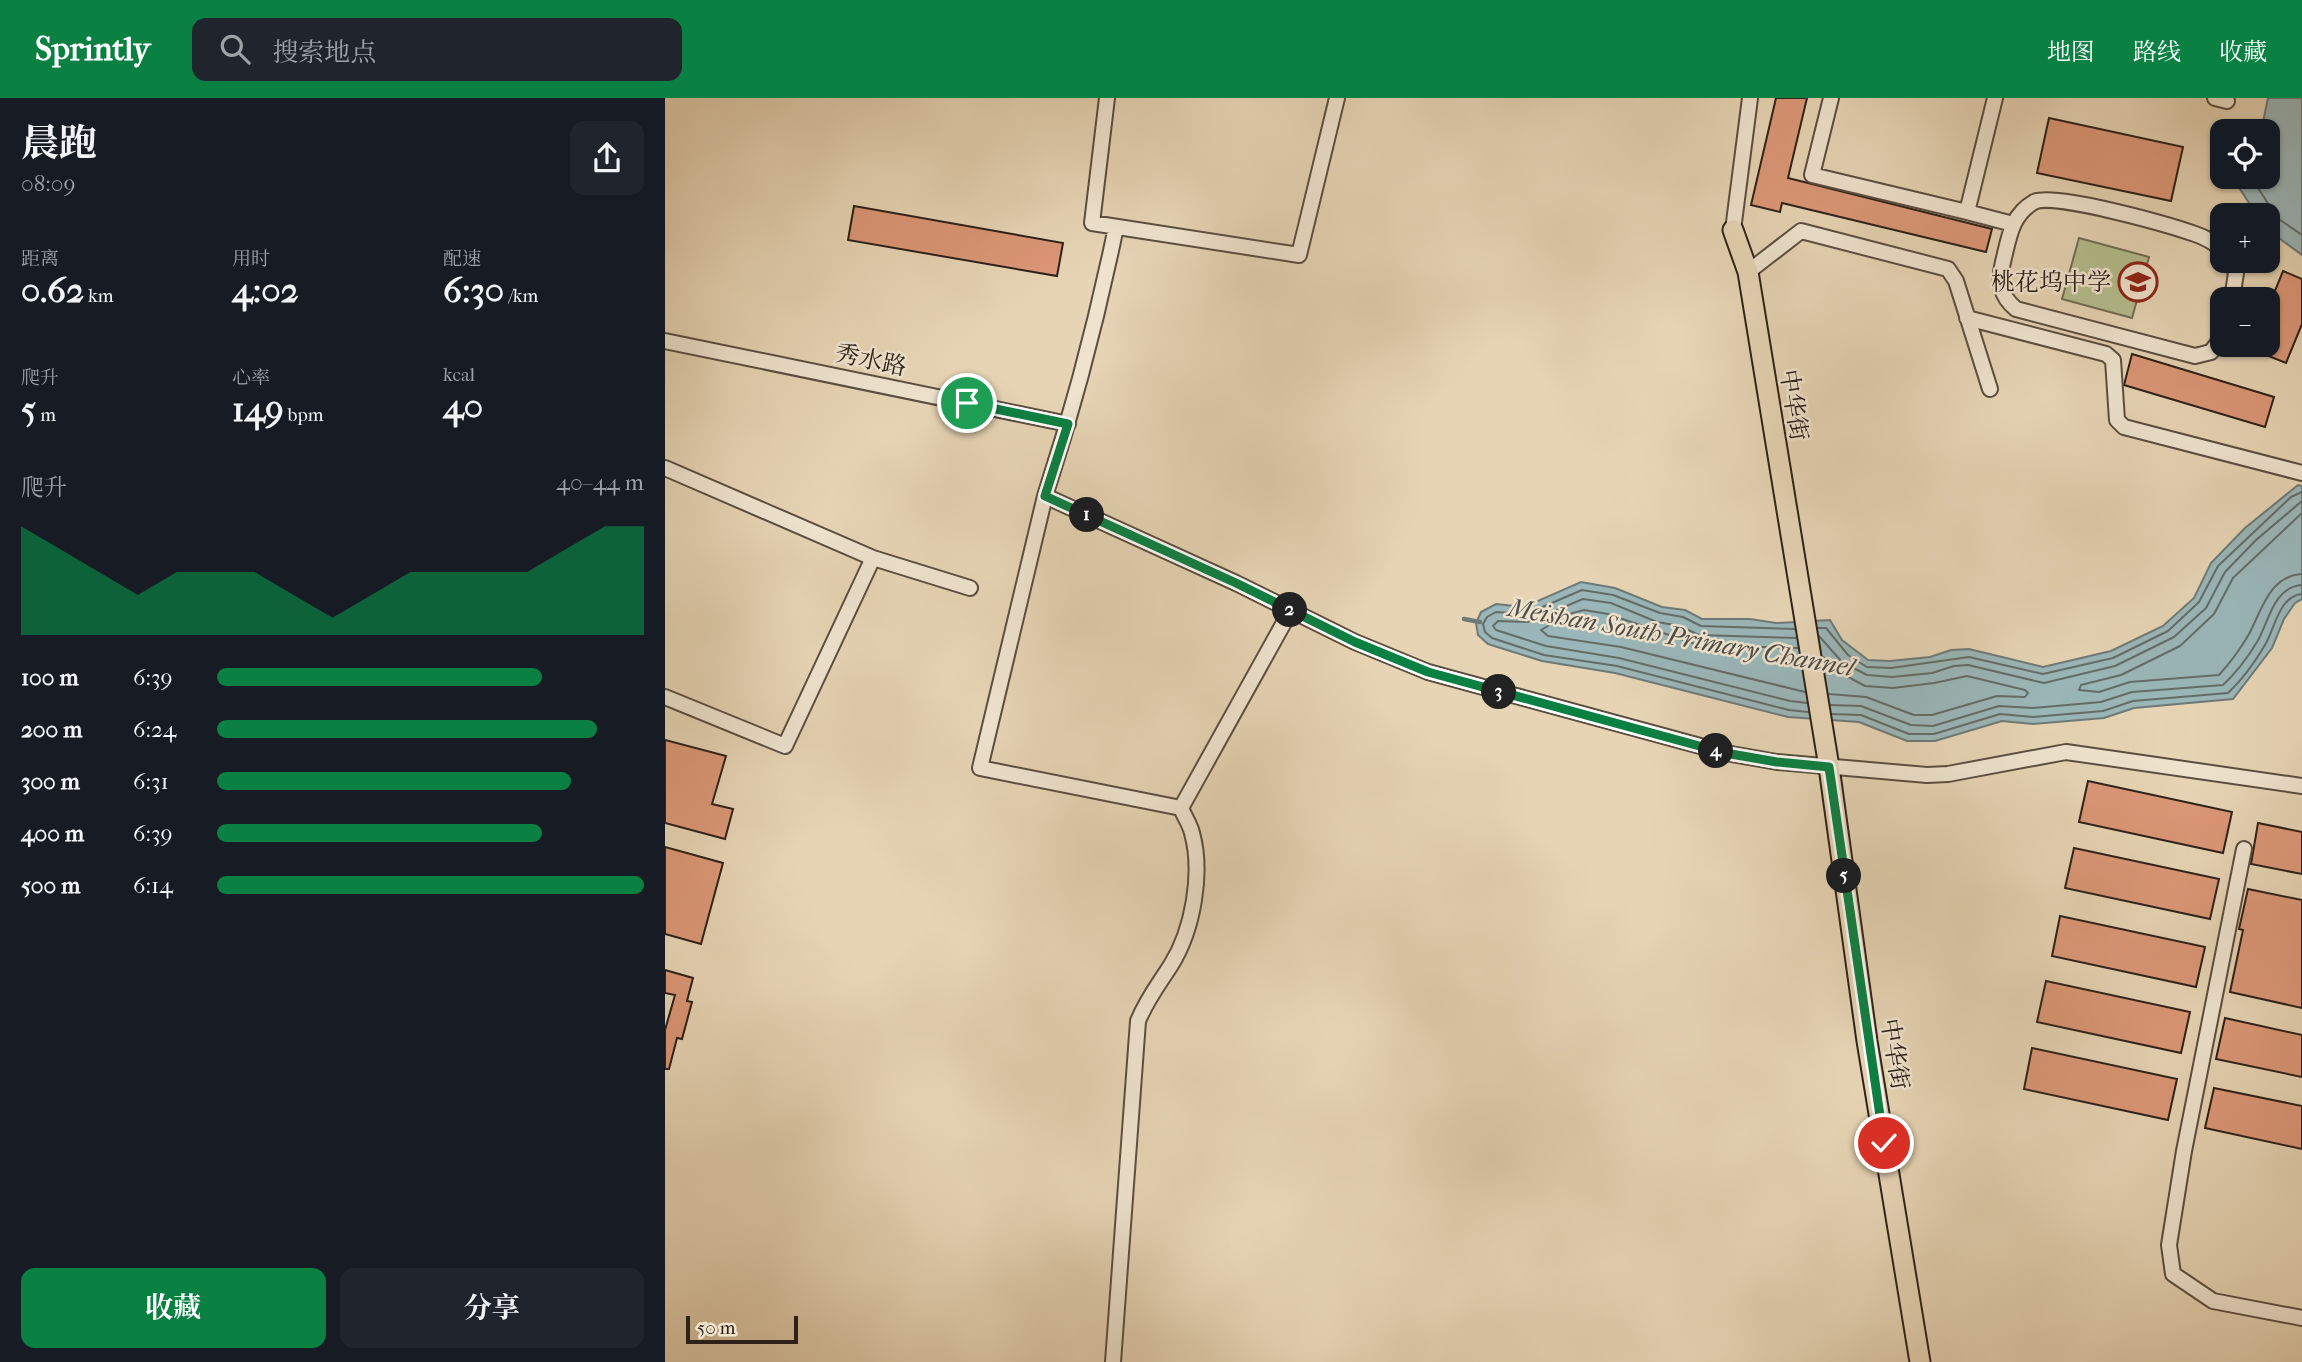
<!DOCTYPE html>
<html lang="zh">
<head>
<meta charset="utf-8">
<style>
	body { margin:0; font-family:"IM FELL French Canon","Noto Serif SC",serif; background:#20242c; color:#f1f3f6; height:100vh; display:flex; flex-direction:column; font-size:26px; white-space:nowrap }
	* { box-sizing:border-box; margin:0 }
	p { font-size:23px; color:#9ea1a6 }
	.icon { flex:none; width:38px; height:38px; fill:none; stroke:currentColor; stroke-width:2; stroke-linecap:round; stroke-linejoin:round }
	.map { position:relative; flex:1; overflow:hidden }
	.drawer { display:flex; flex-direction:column; background:#171b24; width:665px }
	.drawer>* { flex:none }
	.tools { position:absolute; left:1545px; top:21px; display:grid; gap:14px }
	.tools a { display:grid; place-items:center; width:70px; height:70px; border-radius:14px; background:#171b24; box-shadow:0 2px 5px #0004; font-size:35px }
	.scale { position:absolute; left:21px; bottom:18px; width:112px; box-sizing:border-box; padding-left:7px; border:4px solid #2d2119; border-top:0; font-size:19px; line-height:24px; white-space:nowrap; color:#2d2119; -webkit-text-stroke:5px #efe3ce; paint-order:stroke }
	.pin { position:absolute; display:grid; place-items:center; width:60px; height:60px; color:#fff; margin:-30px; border:4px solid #fff; border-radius:50%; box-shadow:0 2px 7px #0007 }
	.km { position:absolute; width:35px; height:35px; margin:-18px; border-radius:50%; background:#222; color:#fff; font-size:19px; line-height:35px; text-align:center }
	.round { display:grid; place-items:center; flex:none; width:74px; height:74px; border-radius:14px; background:#20242c }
	.head { display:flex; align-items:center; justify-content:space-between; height:119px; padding:0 21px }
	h1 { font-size:38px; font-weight:700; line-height:52px }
	.metrics { display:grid; grid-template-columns:repeat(3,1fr); gap:10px; height:119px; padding:7px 21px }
	.metrics div { display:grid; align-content:center }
	.metrics b { font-size:35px; font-weight:700 }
	.metrics small { font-size:19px; font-weight:400 }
	.metrics p { font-size:19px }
	.chart { height:196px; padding:14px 21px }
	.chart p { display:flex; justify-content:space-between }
	.chart svg { width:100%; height:126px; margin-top:7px; fill:#0b8043; opacity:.7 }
	.cta { display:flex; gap:14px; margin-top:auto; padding:14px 21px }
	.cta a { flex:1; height:80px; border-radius:14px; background:#0b8043; color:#fff; font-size:28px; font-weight:700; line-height:80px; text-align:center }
	.cta a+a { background:#20242c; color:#f1f3f6 }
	ul { padding:0 21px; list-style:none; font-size:23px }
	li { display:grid; grid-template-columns:112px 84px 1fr; align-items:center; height:52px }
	li i { height:18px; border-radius:9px; background:#0b8043 }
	header { display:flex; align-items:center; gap:42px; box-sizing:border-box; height:98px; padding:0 35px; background:#0b8043; color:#fff }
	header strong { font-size:33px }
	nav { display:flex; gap:38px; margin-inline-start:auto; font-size:24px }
	.search { width:490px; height:63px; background:#20242c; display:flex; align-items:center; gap:18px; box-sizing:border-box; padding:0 24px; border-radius:14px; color:#9ea1a6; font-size:26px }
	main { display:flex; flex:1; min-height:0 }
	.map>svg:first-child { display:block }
	.green { fill:#b4bd8e; stroke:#706f54; stroke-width:2 }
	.water { fill:#9ab6b8; stroke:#6e7a78; stroke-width:2 }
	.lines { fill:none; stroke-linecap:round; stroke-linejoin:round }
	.shore { stroke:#646c68; stroke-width:2 }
	.stream { stroke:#6e7a78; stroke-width:4.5 }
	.building { fill:#db9777; stroke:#2d2119; stroke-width:2 }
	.minor-casing { stroke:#5b4e40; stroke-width:18 }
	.major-casing { stroke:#2d2119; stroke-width:23 }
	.minor { stroke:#efe3ce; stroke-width:14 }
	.major { stroke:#e6d4b4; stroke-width:19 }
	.route-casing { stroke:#fff; stroke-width:14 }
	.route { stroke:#0b8043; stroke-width:9 }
	.labels { text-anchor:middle; stroke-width:5; stroke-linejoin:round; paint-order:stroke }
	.poi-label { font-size:24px; fill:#2d2119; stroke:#efe3ce; text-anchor:end }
	.street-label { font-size:24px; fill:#2d2119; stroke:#efe3ce }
	.water-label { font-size:26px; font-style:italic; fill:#4e4e49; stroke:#efe3ce }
</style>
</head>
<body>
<header>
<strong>Sprintly</strong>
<div class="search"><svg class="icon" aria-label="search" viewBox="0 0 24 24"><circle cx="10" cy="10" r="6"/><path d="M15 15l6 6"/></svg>搜索地点</div>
<nav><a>地图</a><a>路线</a><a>收藏</a></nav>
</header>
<main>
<section class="drawer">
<div class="head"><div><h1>晨跑</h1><p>08:09</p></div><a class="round"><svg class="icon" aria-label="share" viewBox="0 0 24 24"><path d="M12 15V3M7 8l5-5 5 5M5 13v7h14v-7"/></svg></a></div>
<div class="metrics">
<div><p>距离</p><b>0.62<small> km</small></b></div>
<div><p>用时</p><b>4:02</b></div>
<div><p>配速</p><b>6:30<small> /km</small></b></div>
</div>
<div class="metrics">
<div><p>爬升</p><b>5<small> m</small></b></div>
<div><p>心率</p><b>149<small> bpm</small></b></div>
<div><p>kcal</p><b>40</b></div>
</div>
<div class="chart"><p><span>爬升</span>40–44 m</p>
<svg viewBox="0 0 160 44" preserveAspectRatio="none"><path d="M0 44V6L10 14L20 22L30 30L40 22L50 22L60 22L70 30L80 38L90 30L100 22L110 22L120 22L130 22L140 14L150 6L160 6V44z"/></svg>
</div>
<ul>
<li><b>100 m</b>6:39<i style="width:76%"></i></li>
<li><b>200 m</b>6:24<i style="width:89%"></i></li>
<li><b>300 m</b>6:31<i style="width:83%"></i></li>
<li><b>400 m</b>6:39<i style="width:76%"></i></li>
<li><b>500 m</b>6:14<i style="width:100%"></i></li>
</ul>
<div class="cta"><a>收藏</a><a>分享</a></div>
</section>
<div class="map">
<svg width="1637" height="1264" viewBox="0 0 1637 1264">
	<rect width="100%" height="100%" fill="#e6d4b4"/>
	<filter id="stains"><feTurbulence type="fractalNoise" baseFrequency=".00286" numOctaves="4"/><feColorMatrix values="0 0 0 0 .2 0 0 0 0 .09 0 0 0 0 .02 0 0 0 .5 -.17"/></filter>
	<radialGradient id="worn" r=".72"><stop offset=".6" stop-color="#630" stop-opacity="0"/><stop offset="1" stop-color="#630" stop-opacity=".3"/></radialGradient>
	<path class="green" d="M1414,140L1484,159L1467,220L1397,201Z"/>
	<path class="water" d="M1603,0H1637V157L1603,132V117H1592L1567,79H1603V33H1589L1598,24Z
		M1633,387L1637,388V501L1630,505L1619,521L1607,550L1568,601L1469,610L1439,620L1368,626L1337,623L1270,643H1242L1194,624L1123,619L950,575L877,563L823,546L813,537L811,525L816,514L831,506L859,509L916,484L950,490L997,509L1020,512L1037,521H1085L1111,525L1165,522L1177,542L1203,562L1225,563L1265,559L1286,552L1304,551L1378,569L1446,553L1498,528L1529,500L1546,465L1580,430Z"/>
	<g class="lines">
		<path class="shore" d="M1586,79L1604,107L1608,117L1637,137
			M1637,415L1568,480L1549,516L1515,548L1456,577L1416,587L1414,592L1434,594L1465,584L1554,577C1565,565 1576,550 1584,536C1597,512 1604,478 1637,476
			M1153,530H1161L1183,557L1202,569L1226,570L1304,559L1378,576L1448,560L1503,533L1534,504L1553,468L1626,399L1637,394
			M1130,531L1036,528L1018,519L995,515L948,497L917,492L861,516L831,514L822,519L818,526L820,534L827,540L879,557L952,568L1124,612L1143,614
			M1154,538L1177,564L1202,577L1227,579L1267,575L1289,568L1303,567L1379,585L1450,568L1509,539L1541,510L1560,474L1591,442L1637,403
			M1131,540L1034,537L1015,528L992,524L946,505L918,501L863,524L833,523L828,528L831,532L881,548L954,560L1125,603L1142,605
			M1133,550L1033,547L943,516L919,512L904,516L876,532L883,538L956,549L1140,594
			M1158,559L1174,574L1200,588L1228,590L1269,585L1302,578L1360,592L1363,595L1360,599L1332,598L1267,617H1249L1201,599L1164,596
			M1165,607L1196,608L1246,627L1268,628L1334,608L1368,610L1436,604L1467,594L1558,587C1571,575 1583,559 1592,544C1604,524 1608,489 1637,487
			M1167,616L1196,617L1244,636H1269L1335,616L1368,619L1438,613L1468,603L1563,595C1577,582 1590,564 1600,547C1610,530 1614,498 1637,496"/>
		<path class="stream" d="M799,521L815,524"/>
	</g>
	<path class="building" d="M1111,0H1142L1123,80L1327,131L1321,154L1117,105L1115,114L1086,107Z
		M1384,20L1518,49L1506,103L1372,75Z
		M189,108L398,145L392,178L183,142Z
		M1618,173L1637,181V226L1621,265L1576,247H1603V210Z
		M1467,256L1609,299L1600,329L1459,287Z
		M0,642L61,658L47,706L68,711L60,741L0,725Z
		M1423,683L1567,714L1558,755L1414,724Z
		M1593,725L1637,734V776L1586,766Z
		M0,749L58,765L36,846L0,836Z
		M1409,750L1554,781L1545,821L1400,790Z
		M1583,791L1637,802V910L1565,894L1578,832L1574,831Z
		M1395,818L1540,849L1531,889L1387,858Z
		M0,872L28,880L22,903L27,904L17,941L12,940L4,971H0V932L10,897L0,895Z
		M1381,883L1525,914L1516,955L1372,924Z
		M1560,920L1637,937V979L1551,961Z
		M1367,950L1512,981L1503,1022L1359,991Z
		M1549,990L1637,1008V1051L1540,1030Z"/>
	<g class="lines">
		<g class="minor-casing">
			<path id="minor" d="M442,0L427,125L634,157L672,0
				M1166,0L1147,77L1302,114L1330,0
				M1550,0L1562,3
				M1302,114L1348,126
				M451,129C432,221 409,309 380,398L571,485L690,544L763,574L1061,655L1112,664L1262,677L1283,676L1401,654L1637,688
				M1068,132L1085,0
				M1558,152C1551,146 1539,139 1530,136C1504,127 1389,94 1369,104C1346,117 1344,140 1338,164C1333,183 1335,198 1351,211L1530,258L1546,254L1558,238
				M1566,163L1571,175L1567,201
				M1083,174L1136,133L1283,171L1291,183L1325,291
				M1302,220L1441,256L1448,262L1452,322L1459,329L1637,375
				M0,243L403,326
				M0,370L208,460L305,490
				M380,398L315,670L516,710C519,718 525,726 527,735C538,775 528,832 506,867C494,886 482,901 473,923L448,1264
				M0,599L120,648L208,460
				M516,710L626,512
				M1579,751L1519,1053L1504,1147L1508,1176L1548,1203L1637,1220"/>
		</g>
		<g class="major-casing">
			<path id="major" d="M1068,132L1083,174L1164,669L1202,943L1255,1264"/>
		</g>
		<use href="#minor" class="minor"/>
		<use href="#major" class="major"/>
	</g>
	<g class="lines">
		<g class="route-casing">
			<path id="route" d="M302,305L403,326L380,398L571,485L690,544L763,574L1060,655L1112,664L1164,669L1219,1045"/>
		</g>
		<use href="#route" class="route"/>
	</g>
	<defs>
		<g id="school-ring" transform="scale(2.0125)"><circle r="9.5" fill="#efe3ce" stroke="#8f2418" stroke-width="1.5"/><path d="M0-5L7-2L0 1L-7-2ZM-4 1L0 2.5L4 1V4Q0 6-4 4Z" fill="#8f2418"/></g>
	</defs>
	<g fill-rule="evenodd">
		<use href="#school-ring" x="1473" y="184"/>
	</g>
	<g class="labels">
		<g class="poi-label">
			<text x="1446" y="192">桃花坞中学</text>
		</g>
		<g class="street-label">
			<text transform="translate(206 262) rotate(12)" y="8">秀水路</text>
			<text transform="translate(1129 307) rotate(81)" y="8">中华街</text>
			<text transform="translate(1230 956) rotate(81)" y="8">中华街</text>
		</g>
		<g class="water-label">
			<text transform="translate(1016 539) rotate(10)" y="9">Meishan South Primary Channel</text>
		</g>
	</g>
	<rect width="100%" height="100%" filter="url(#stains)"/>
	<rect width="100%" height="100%" fill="url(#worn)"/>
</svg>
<div class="tools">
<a><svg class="icon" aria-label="locate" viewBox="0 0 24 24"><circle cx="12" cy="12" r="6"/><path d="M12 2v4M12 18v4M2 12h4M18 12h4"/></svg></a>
<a>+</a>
<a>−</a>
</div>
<div class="scale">50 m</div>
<div class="pin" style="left:302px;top:305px;background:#1e9e55"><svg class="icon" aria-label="arrive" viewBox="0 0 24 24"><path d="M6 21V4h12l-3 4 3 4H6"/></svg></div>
<div class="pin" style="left:1219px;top:1045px;background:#d93025"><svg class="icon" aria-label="check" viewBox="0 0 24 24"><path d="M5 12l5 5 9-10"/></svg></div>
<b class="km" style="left:422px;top:417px">1</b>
<b class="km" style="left:625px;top:512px">2</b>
<b class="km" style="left:834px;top:594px">3</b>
<b class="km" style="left:1051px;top:653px">4</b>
<b class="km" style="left:1179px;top:778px">5</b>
</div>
</main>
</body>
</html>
